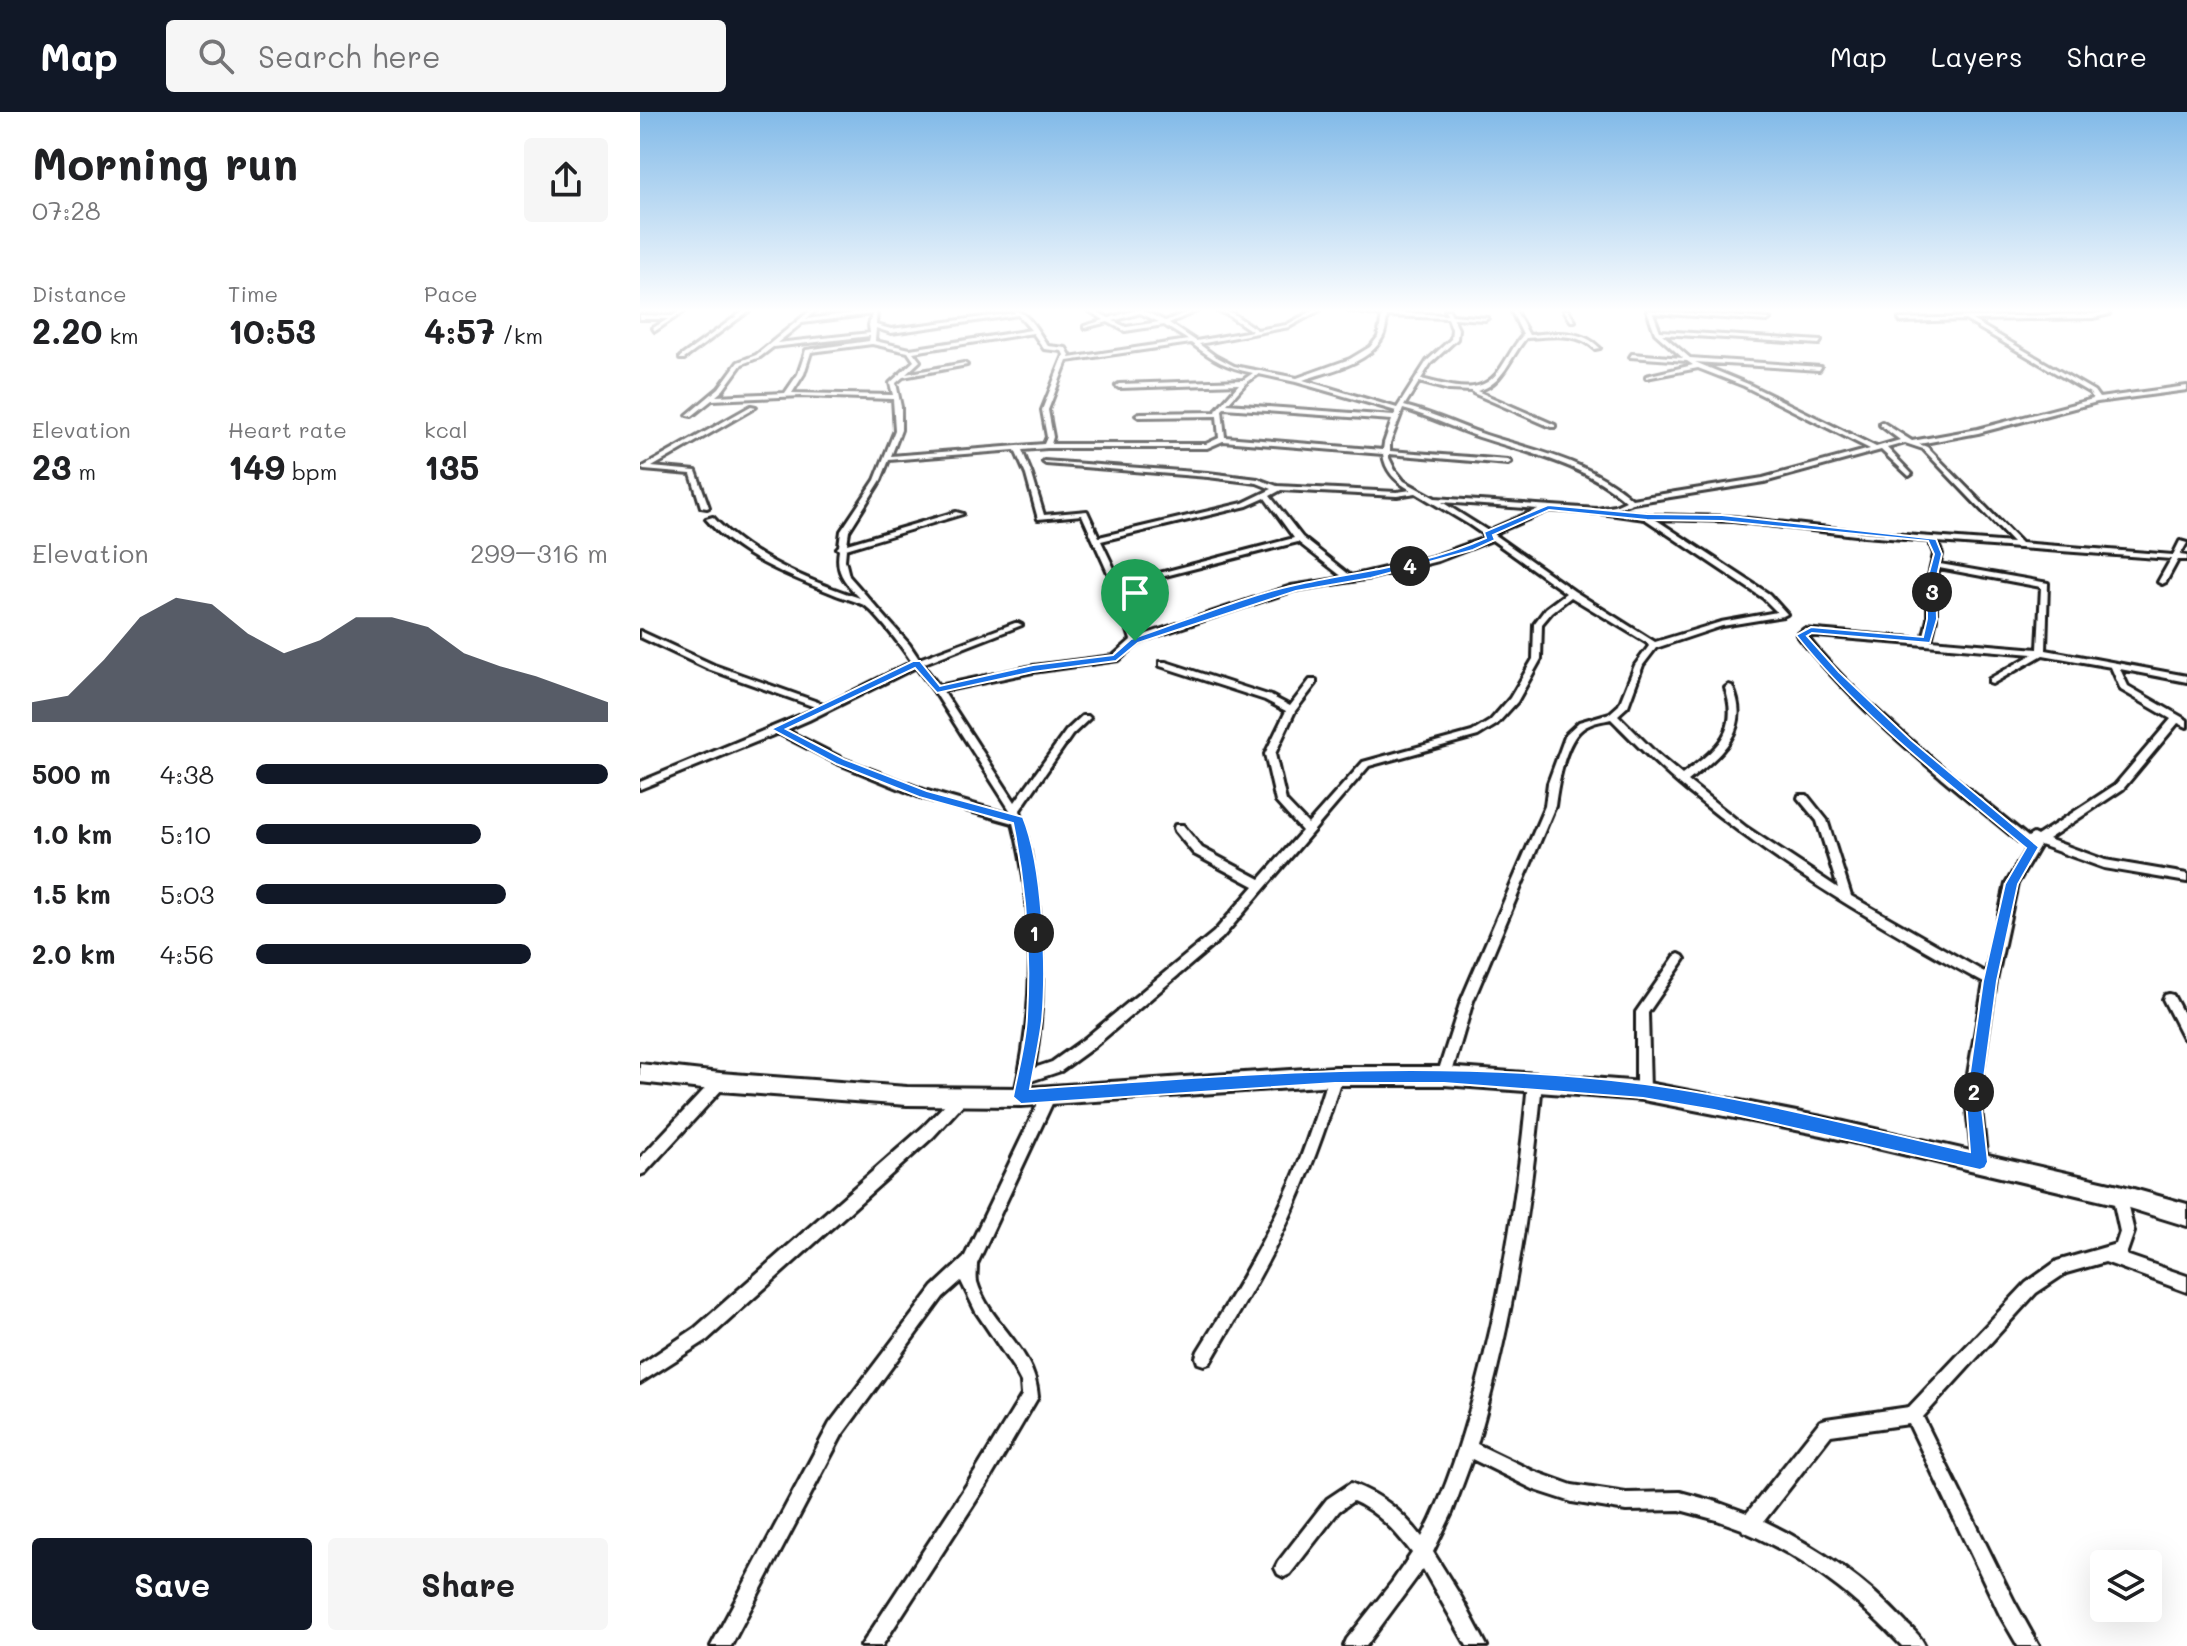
<!DOCTYPE html>
<html lang="en">
<head>
<meta charset="utf-8">
<style>
	body { margin:0; font-family:Mali,sans-serif; background:#f6f6f6; color:#202124; height:100vh; display:flex; flex-direction:column; font-size:30px; white-space:nowrap }
	* { box-sizing:border-box; margin:0 }
	p { font-size:26px; color:#757577 }
	.icon { flex:none; width:44px; height:44px; fill:none; stroke:currentColor; stroke-width:2; stroke-linecap:round; stroke-linejoin:round }
	.map { position:relative; flex:1; overflow:hidden }
	.side { display:flex; flex-direction:column; background:#fff; width:640px }
	.side>* { flex:none }
	.tools { position:absolute; left:1450px; top:1438px; display:grid; gap:16px }
	.tools a { display:grid; place-items:center; width:72px; height:72px; border-radius:8px; background:#fff; box-shadow:0 8px 32px #0002; font-size:40px }
	.pin { position:absolute; display:grid; place-items:center; width:68px; height:68px; color:#fff; margin:-82px -34px; border-radius:50% 50% 50% 0; rotate:-45deg; box-shadow:0 0 8px #0007 }
	.pin .icon { rotate:45deg }
	.km { position:absolute; width:40px; height:40px; margin:-20px; border-radius:50%; background:#222; color:#fff; font-size:22px; line-height:40px; text-align:center }
	.round { display:grid; place-items:center; flex:none; width:84px; height:84px; border-radius:8px; background:#f6f6f6 }
	.head { display:flex; align-items:center; justify-content:space-between; height:136px; padding:0 32px }
	h1 { font-size:44px; font-weight:700; line-height:60px }
	.metrics { display:grid; grid-template-columns:repeat(3,1fr); gap:12px; height:136px; padding:8px 32px }
	.metrics div { display:grid; align-content:center }
	.metrics b { font-size:34px; font-weight:700 }
	.metrics small { font-size:22px; font-weight:400 }
	.metrics p { font-size:22px }
	.chart { height:224px; padding:16px 32px }
	.chart p { display:flex; justify-content:space-between }
	.chart svg { width:100%; height:144px; margin-top:8px; fill:#111827; opacity:.7 }
	.cta { display:flex; gap:16px; margin-top:auto; padding:16px 32px }
	.cta a { flex:1; height:92px; border-radius:8px; background:#111827; color:#fff; font-size:32px; font-weight:700; line-height:92px; text-align:center }
	.cta a+a { background:#f6f6f6; color:#202124 }
	ul { padding:0 32px; list-style:none; font-size:26px }
	li { display:grid; grid-template-columns:128px 96px 1fr; align-items:center; height:60px }
	li i { height:20px; border-radius:10px; background:#111827 }
	header { display:flex; align-items:center; gap:48px; box-sizing:border-box; height:112px; padding:0 40px; background:#111827; color:#fff }
	header strong { font-size:38px }
	nav { display:flex; gap:44px; margin-inline-start:auto; font-size:28px }
	.search { width:560px; height:72px; background:#f6f6f6; display:flex; align-items:center; gap:20px; box-sizing:border-box; padding:0 28px; border-radius:8px; color:#757577; font-size:30px }
	main { display:flex; flex:1; min-height:0 }
	.map>svg:first-child { display:block }
	.lines { fill:none; stroke-linecap:round; stroke-linejoin:round }
	.street-casing { stroke:#1c1c1c; stroke-width:6 }
	.secondary-casing { stroke:#1c1c1c; stroke-width:6 }
	.street { fill:#fff; fill-rule:evenodd }
	.secondary { fill:#fff; fill-rule:evenodd }
	.route { fill:#1a73e8; stroke:#fff; stroke-width:2; fill-rule:evenodd }
</style>
</head>
<body>
<header>
<strong>Map</strong>
<div class="search"><svg class="icon" aria-label="search" viewBox="0 0 24 24"><circle cx="10" cy="10" r="6"/><path d="M15 15l6 6"/></svg>Search here</div>
<nav><a>Map</a><a>Layers</a><a>Share</a></nav>
</header>
<main>
<section class="side">
<div class="head"><div><h1>Morning run</h1><p>07:28</p></div><a class="round"><svg class="icon" aria-label="share" viewBox="0 0 24 24"><path d="M12 15V3M7 8l5-5 5 5M5 13v7h14v-7"/></svg></a></div>
<div class="metrics">
<div><p>Distance</p><b>2.20<small> km</small></b></div>
<div><p>Time</p><b>10:53</b></div>
<div><p>Pace</p><b>4:57<small> /km</small></b></div>
</div>
<div class="metrics">
<div><p>Elevation</p><b>23<small> m</small></b></div>
<div><p>Heart rate</p><b>149<small> bpm</small></b></div>
<div><p>kcal</p><b>135</b></div>
</div>
<div class="chart"><p><span>Elevation</span>299–316 m</p>
<svg viewBox="0 0 160 44" preserveAspectRatio="none"><path d="M0 44V38L10 36L20 25L30 12L40 6L50 8L60 17L70 23L80 19L90 12L100 12L110 15L120 23L130 27L140 30L150 34L160 38V44z"/></svg>
</div>
<ul>
<li><b>500 m</b>4:38<i style="width:100%"></i></li>
<li><b>1.0 km</b>5:10<i style="width:64%"></i></li>
<li><b>1.5 km</b>5:03<i style="width:71%"></i></li>
<li><b>2.0 km</b>4:56<i style="width:78%"></i></li>
</ul>
<div class="cta"><a>Save</a><a>Share</a></div>
</section>
<div class="map">
<svg width="1547" height="1534" viewBox="0 0 1547 1534">
	<rect width="100%" height="100%" fill="#fff"/>
	<filter id="ink" filterUnits="userSpaceOnUse"><feTurbulence type="fractalNoise" baseFrequency=".0125" numOctaves="2"/><feDisplacementMap in="SourceGraphic" scale="16" xChannelSelector="R" yChannelSelector="G"/><feConvolveMatrix kernelMatrix="1 2 1 2 8 2 1 2 1" color-interpolation-filters="sRGB"/></filter>
	<g filter="url(#ink)">
		<g class="lines">
			<g class="street-casing">
				<path id="street" d="M41,198H46L15,219L13,216L28,207H0V203L32,204Z
					M105,198H110L44,247H40V245Z
					M171,198H176L166,207L237,198L236,213L251,217L375,201L373,198C390,201 398,221 408,234L426,236L430,243L429,246L548,228L524,213L485,219L468,210L444,216V214L464,208L448,198H454L469,206L496,198H502L525,209L553,198H559L529,211L556,229L612,219L588,203L575,198L592,201L617,218L646,213L674,198H680L649,215L559,232L575,244L594,254L657,266L710,247L730,235L738,225L742,204L707,198L807,203L805,198H809L812,203L848,206L845,208L813,206L818,217L817,227L791,251L781,267C808,273 838,286 858,260C867,248 873,234 883,223L871,198H875L889,223C913,221 941,216 960,236L955,237C937,219 910,225 886,226C870,245 863,273 837,279L915,313V315H911L833,281L832,279L809,278L779,270L764,294C793,301 819,314 846,323C899,340 949,349 992,387L1123,366L1230,337L1104,274L1058,256L1006,266V264L1053,253L1047,249L990,245L992,242L1043,246L1015,221L1007,198L1130,207L1127,209L1013,201L1020,219L1181,229L1179,232L1022,222L1050,246L1181,255L1179,258L1055,250L1108,272L1236,335L1260,328L1240,313V311L1242,310L1272,329L1338,317L1453,287L1450,281L1325,208L1261,210L1259,207L1453,202L1463,200L1462,198H1467L1469,202L1453,206L1332,208L1454,279L1459,286L1547,274V278L1457,290L1338,321L1279,332L1287,335L1381,431L1533,443L1540,429L1547,431L1540,443L1547,444V448H1538L1526,470L1522,472L1518,470L1531,447L1297,430L1302,442L1300,452L1408,471L1406,538L1547,564V570L1480,557L1488,574L1547,608V615L1538,611L1483,677L1408,727L1465,748L1547,762V770L1464,756L1400,733L1377,772L1356,869L1342,962L1340,988L1347,1050L1345,1055L1340,1057L1335,1055L1333,1050L1326,988L1328,962L1344,871C1244,816 1145,759 1056,686C1025,662 998,634 971,607C963,609 954,610 947,614C925,624 918,672 915,694L833,889L811,964L809,968L804,970L799,968L797,964L821,889L905,694L908,671L926,622L939,610L970,601L979,593L995,553L1009,534L1007,531L931,485L912,500L902,512L901,547L877,590L856,613L838,624L729,654L582,826L454,935L421,959L391,969L386,989L381,991L376,989L374,985C395,896 396,801 373,711L280,685L197,651L138,621L0,677V670L178,596L68,557L0,525V519L74,553L186,593L272,550C264,538 235,499 224,493C213,488 200,485 189,480C146,463 96,443 66,407L73,405C108,444 171,470 220,486C205,470 195,461 199,438L197,436L199,434L201,419L235,368L255,318L253,287L162,284L72,288L52,304L47,303L79,276L98,250L116,243ZM500,201L519,210L486,215L473,209ZM232,202L229,213L230,221L137,231L162,211ZM378,203L391,218L270,237L235,229L236,216L251,221ZM747,204L808,206L812,217L811,227L787,249L757,296L663,268C688,259 726,253 741,228C746,221 746,212 747,204ZM393,221L404,237L422,239L424,243L402,298L407,325L404,332L251,344L261,318V295L256,271L263,265L327,253L324,251L266,262L280,249L273,240ZM230,224L229,229L166,238L158,262L145,281L76,284L83,278L102,252L120,245L133,235ZM551,231C574,248 585,255 613,261L603,268L479,272L476,274L479,276L599,272L577,297L576,300L499,301L496,303L499,305L577,304L579,326L566,332H411L413,325L408,298L427,249ZM232,232L268,240L274,249L250,271L253,283L152,281L164,262L171,240ZM619,262L656,270L756,299L754,304L587,292L606,271ZM584,296L752,308L744,331L743,338L585,325L582,298ZM763,297C789,304 813,316 839,325C891,342 944,352 986,389L975,394L957,397L795,386L764,369L755,358L749,346V342L868,352L871,350L868,348L750,339V331ZM583,329L743,342C745,359 756,370 771,378L757,380L637,374L618,367L568,361L404,349L403,350L406,352L568,365L617,371L632,377L603,391L459,425L447,399L404,403L392,363L382,338L407,336H567ZM1265,331L1283,337L1373,431L1224,420L1093,405L1007,403L975,398L993,391L1124,370L1241,338L1269,364L1272,362L1271,361L1247,336ZM375,338L386,363L398,407L442,403L474,474L491,528L473,544L393,554L299,574L282,552L382,513L378,511H375L279,547L269,532L209,464L205,448L206,437L323,402L316,400L207,432L209,419L241,368L249,348ZM641,378L757,384L776,381L828,412L847,425L792,445L711,464L662,425L630,384ZM625,386L654,426L481,471L461,429L607,394ZM802,390L898,397L848,419ZM909,398L961,401L1005,407L1123,486L1137,500L1081,510L1015,530L934,479L853,422ZM1015,407L1093,409L1224,424L1289,429L1294,442L1288,468V507L1283,527L1164,517L1157,523C1222,605 1307,670 1387,736L1366,772L1346,861L1211,784L1187,708L1167,683H1159L1158,686L1177,709L1198,776L1106,715L1048,669C1080,644 1113,618 1092,574L1089,573L1085,576C1101,621 1074,638 1042,663L1017,642L978,603L988,594L1003,553L1016,536L1082,514L1143,504L1147,502L1129,482ZM852,428L926,481L906,496L894,512L893,547L870,586L850,609L832,620L723,650L668,712L646,689L635,642L655,599L676,572V568H670L650,594L631,584L526,550H520V554L625,588L646,599L625,642L636,690L662,719L620,767L562,736L543,713H535L534,716L535,719L554,742L614,774L574,820L444,927L412,950L394,956C409,870 402,782 380,698L432,623L450,606L448,604H442L426,619L375,690L303,579L393,560L479,548L498,531L513,525L655,478L731,466L798,449ZM658,430L704,466L651,474L498,525L482,475ZM1299,456L1401,475L1398,537L1291,528L1296,507V468ZM1166,523L1393,542L1349,567V571L1352,572L1403,543L1471,555L1481,578L1531,607L1475,673L1397,724L1393,722L1388,725C1334,681 1279,638 1228,590C1207,569 1183,547 1166,523ZM276,555L294,579L370,698L371,703L287,679L203,647L146,618L169,608Z
					M924,198H928L935,209H931Z
					M111,294L116,295L12,355L56,359L69,395L67,396L61,395L51,362L4,358L1,356Z
					M1039,842L1043,844L1045,847L1043,850L1008,901L1010,979L1008,983L1003,985L998,983L996,979V900L1035,844Z
					M1529,882L1533,883L1547,909V928L1543,926L1523,887L1525,883Z
					M695,958L700,960L702,964C686,1016 668,1066 645,1115C623,1162 596,1206 570,1251L564,1253L558,1251L556,1245L558,1239C592,1185 625,1129 651,1070C666,1035 677,1000 688,964L690,960Z
					M80,964L85,966L87,970L85,974L5,1061L0,1063V1046L75,966Z
					M895,964L900,966L902,970C891,1093 872,1214 837,1332L893,1359L932,1373L986,1381L1040,1380L1077,1390L1107,1401L1180,1309L1186,1307L1269,1295L1386,1171L1417,1149L1476,1132L1480,1120L1472,1083L1474,1078L1479,1076L1484,1078L1494,1120L1486,1143L1547,1164V1180L1465,1150L1426,1161L1396,1181L1283,1305L1374,1489L1399,1534H1378L1360,1503L1269,1312L1191,1323L1124,1409C1176,1434 1225,1467 1265,1510C1273,1518 1281,1524 1285,1534H1262C1216,1485 1164,1445 1103,1419L1102,1417L1077,1408L1040,1398L986,1399L932,1390L895,1378L832,1347L812,1401L793,1440L821,1485L847,1534H827L783,1457L726,1534H704L707,1527L752,1470L772,1441C756,1420 738,1400 713,1389L699,1399L650,1462L644,1465L638,1462L635,1456L638,1450L687,1387L711,1371C743,1384 760,1397 782,1425C807,1378 822,1327 836,1276C863,1176 879,1073 888,970L890,966Z
					M409,977L414,979L416,983L337,1152C337,1158 336,1165 337,1170C350,1213 395,1236 398,1285L347,1372L242,1534H221L335,1360L382,1283L381,1270L373,1255L336,1200L321,1169L303,1185L202,1323L91,1534H71L190,1311L293,1175L324,1146L404,979Z
					M321,979L326,981L328,985L326,989L293,1025L67,1228L0,1271V1253L55,1216L283,1015L316,981Z"/>
			</g>
			<g class="secondary-casing">
				<path id="secondary" d="M0,952L80,961L267,975L381,976L695,955H804L1003,970L1182,1005L1479,1073L1547,1092V1114L1479,1093L1182,1023L1003,988L804,973H695L381,994L267,993L80,979L0,970Z"/>
			</g>
			<use href="#street" class="street"/>
			<use href="#secondary" class="secondary"/>
		</g>
	</g>
	<linearGradient id="sky" x2="0" y2="1"><stop stop-color="#82bae8"/><stop offset="0.48" stop-color="#fff"/><stop offset="1" stop-color="#fff" stop-opacity="0"/></linearGradient>
	<rect width="1547" height="413" fill="url(#sky)"/>
	<path class="route" d="M908,393L1007,402L1082,403L1296,427L1302,442L1296,468L1297,507L1290,531L1172,521L1167,524L1199,560L1271,628L1399,735L1378,772L1357,869L1341,988L1348,1050L1345,1056L1340,1058L1074,998L1003,986L804,971H695L381,992L373,985C378,959 386,931 387,905C391,839 386,775 373,711L279,685L196,652L131,617L273,549H280L300,574L393,553L473,543L491,527C542,510 604,484 655,473C719,459 786,453 846,426L844,420ZM909,398L1007,408L1082,409L1288,429L1294,442L1287,468V507L1283,525L1171,515L1156,523C1221,605 1307,670 1386,736L1365,772L1343,869L1326,988L1330,1040C1223,1016 1115,987 1005,972C800,945 595,963 390,977C394,954 399,932 402,909C407,857 403,754 383,705L287,679L204,647L146,617L275,556L297,581L393,560L476,549L498,531L656,479L731,466L833,438L855,428L853,423Z"/>
</svg>
<div class="tools">
<a><svg class="icon" aria-label="layers" viewBox="0 0 24 24"><path d="M12 4l9 5-9 5-9-5zM3 14l9 5 9-5"/></svg></a>
</div>
<div class="pin" style="left:495px;top:529px;background:#1e9e55"><svg class="icon" aria-label="arrive" viewBox="0 0 24 24"><path d="M6 21V4h12l-3 4 3 4H6"/></svg></div>
<b class="km" style="left:394px;top:821px">1</b>
<b class="km" style="left:1334px;top:980px">2</b>
<b class="km" style="left:1292px;top:480px">3</b>
<b class="km" style="left:770px;top:454px">4</b>
</div>
</main>
</body>
</html>
